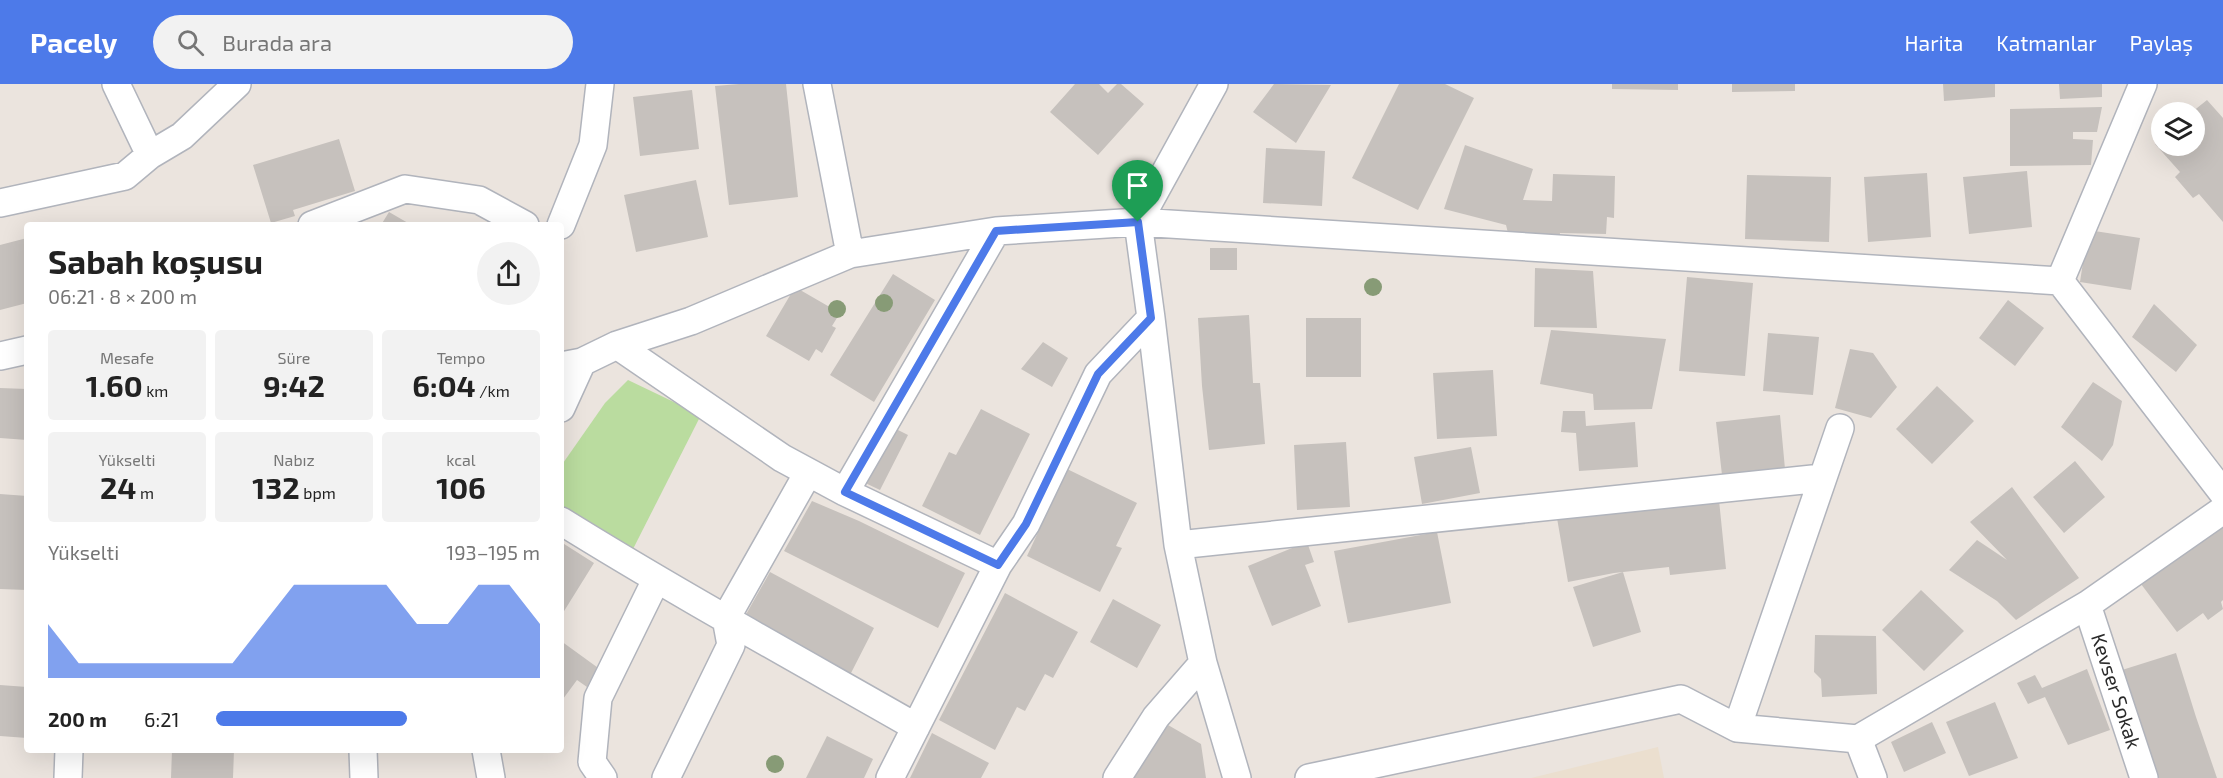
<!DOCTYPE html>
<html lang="tr">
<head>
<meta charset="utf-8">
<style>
	body { margin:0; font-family:"Exo 2",sans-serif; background:#f2f2f2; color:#222; height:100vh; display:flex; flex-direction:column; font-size:22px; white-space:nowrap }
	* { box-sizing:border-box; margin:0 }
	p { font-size:20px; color:#767676 }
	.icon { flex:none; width:33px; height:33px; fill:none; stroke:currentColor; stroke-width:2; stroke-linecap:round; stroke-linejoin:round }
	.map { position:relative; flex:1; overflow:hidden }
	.sheet { position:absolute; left:24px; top:138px; width:540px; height:531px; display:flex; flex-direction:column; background:#fff; border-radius:6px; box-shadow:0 6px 24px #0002 }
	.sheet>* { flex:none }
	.controls { position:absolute; left:2151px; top:18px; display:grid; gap:12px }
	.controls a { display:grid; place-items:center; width:54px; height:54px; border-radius:50%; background:#fff; box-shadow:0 6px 24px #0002; font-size:30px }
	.pin { position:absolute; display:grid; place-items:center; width:51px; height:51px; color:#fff; margin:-62px -26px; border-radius:50% 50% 50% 0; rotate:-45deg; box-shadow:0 0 6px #0007 }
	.pin .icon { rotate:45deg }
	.round { display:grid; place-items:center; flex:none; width:63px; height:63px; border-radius:32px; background:#f2f2f2 }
	.overview { display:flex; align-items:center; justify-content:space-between; height:102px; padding:0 24px }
	h1 { font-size:33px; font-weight:700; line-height:45px }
	.stats { display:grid; grid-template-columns:repeat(3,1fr); gap:9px; height:102px; padding:6px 24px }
	.stats div { display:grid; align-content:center; border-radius:6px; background:#f2f2f2; text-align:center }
	.stats b { font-size:30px; font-weight:700 }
	.stats small { font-size:16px; font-weight:400 }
	.stats p { font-size:16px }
	.chart { height:168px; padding:12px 24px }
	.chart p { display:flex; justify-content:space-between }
	.chart svg { width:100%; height:108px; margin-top:6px; fill:#4d7ae9; opacity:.7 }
	ul { padding:0 24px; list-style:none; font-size:20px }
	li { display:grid; grid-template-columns:96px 72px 1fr; align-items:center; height:45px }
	li i { height:15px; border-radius:8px; background:#4d7ae9 }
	header { display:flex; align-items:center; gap:36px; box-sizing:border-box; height:84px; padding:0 30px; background:#4d7ae9; color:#fff }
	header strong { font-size:28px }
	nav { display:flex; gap:33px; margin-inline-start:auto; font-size:21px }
	.search { width:420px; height:54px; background:#f2f2f2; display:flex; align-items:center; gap:15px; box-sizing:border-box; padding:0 21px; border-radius:33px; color:#767676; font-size:22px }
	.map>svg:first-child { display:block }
	.education { fill:#ebdfcf }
	.green { fill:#badc9f }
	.building { fill:#c6c1bd }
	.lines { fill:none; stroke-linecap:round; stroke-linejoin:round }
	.street-casing { stroke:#b1b4bc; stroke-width:30 }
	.street { stroke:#fff; stroke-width:27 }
	.tree { fill:#879b76 }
	.route-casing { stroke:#fff; stroke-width:12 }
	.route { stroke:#4d7ae9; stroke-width:8 }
	.labels { text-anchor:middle; stroke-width:4.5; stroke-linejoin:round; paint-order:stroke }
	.street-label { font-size:20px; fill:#2a2a2a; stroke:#fff }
</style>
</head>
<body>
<header>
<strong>Pacely</strong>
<div class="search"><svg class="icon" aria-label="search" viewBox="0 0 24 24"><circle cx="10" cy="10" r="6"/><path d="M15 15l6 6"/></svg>Burada ara</div>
<nav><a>Harita</a><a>Katmanlar</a><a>Paylaş</a></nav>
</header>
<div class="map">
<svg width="2223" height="694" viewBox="0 0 2223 694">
	<rect width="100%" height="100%" fill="#ebe4de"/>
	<path class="education" d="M1658,663L1664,694H1531Z"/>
	<path class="green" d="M628,296L701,331L632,467L561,426V382L605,319Z"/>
	<path class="building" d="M739,0H786L798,113L729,121L715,2Z
		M1075,0H1099L1108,9L1117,0H1121L1144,20L1098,71L1050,28Z
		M1274,0L1331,1L1296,59L1253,28Z
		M1399,0H1445L1474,14L1418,126L1352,94Z
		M1612,0H1678V6L1612,5Z
		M1732,0H1795V7L1732,8Z
		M1943,0H1995V13L1944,17Z
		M2059,0H2102V13L2060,15Z
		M692,6L699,65L640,72L633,13Z
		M2207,16L2223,34V138L2199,110L2193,114L2175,93L2180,88L2155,60L2162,55V62H2194V28H2192Z
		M2102,23L2097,48H2073V55L2093,56L2091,81L2010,82V25Z
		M339,55L355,107L293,126L295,132L271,139L253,81Z
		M1465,61L1533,85L1523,116L1552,117L1553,90L1615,92L1614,134L1607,133L1606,150L1560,149L1559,158L1509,153L1506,141L1444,125Z
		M1266,64L1325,67L1322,122L1263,119Z
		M2027,87L2032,143L1969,150L1963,93Z
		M1927,89L1931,153L1868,158L1864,93Z
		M1747,91L1831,93L1829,158L1745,155Z
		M696,96L708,153L636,168L624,111Z
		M389,128L408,139L407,141H381Z
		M2088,146L2140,154L2131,206L2080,198Z
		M27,154V219L0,226V161Z
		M1210,164H1237V186H1210Z
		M1535,184L1593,187L1597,244L1534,243Z
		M893,190L935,216L874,318L830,291Z
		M1687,193L1753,199L1745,292L1679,287Z
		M795,203L840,229L832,242L836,244L822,269L816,265L809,277L766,252Z
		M2008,216L2044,244L2015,282L1979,254Z
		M2154,220L2197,261L2176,288L2132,253Z
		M1249,231L1253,299H1260L1265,360L1209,366L1202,302L1198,234Z
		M1306,234H1361V293H1306Z
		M1551,246L1666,255L1652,325L1594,326L1593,310L1540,300Z
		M1768,249L1819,253L1813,311L1763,307Z
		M1043,258L1068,274L1052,303L1021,285Z
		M1850,265L1873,269L1897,303L1871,334L1835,324Z
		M1493,286L1497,352L1437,355L1433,289Z
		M2093,298L2122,317L2113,361L2102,377L2061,343Z
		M1937,302L1974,337L1932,380L1896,345Z
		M0,304L27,305V356L0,354Z
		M981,325L1030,350L980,451L922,422L949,368L956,371Z
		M1563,327H1585L1586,342L1635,338L1638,383L1579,387L1576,349L1561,348Z
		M1780,331L1785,385L1722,391L1716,338Z
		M890,342L908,351L880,406L861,397Z
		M1346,358L1350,423L1297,426L1294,361Z
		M1471,363L1480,409L1422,420L1414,373Z
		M2075,377L2105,413L2064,449L2033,413Z
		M1065,384L1137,419L1116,462L1122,464L1100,508L1027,472L1047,429L1043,427Z
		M2012,403L2079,494L2016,536L1997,517L1949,486L1977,456L2007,476L1970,438Z
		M0,410L27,412V506L0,505Z
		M1719,416L1726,485L1670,491L1669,483L1614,489L1568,498L1557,434Z
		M812,417L859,437L965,489L938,544L784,467Z
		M2223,443V516L2221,518L2223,525L2208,536L2203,529L2177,548L2141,500L2183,468Z
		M1437,448L1451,519L1348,539L1334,467Z
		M561,458L594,479L561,532Z
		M1307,458L1314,478L1305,481L1321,522L1272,542L1248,482Z
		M770,488L874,544L850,591L744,534Z
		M1623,488L1641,548L1593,563L1573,503Z
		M1921,506L1964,547L1924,587L1882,546Z
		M1005,509L1078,548L1053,594L1045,590L1025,627L1017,623L995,666L939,636Z
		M1113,515L1161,541L1137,584L1090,558Z
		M1815,551L1876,552L1877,610L1822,613L1821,595L1814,588Z
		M561,557L601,586L587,603L577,596L563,615L561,613Z
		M2176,569L2196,633L2217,694H2158L2122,586Z
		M2087,585L2110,646L2068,661L2045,613L2028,620L2017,599L2035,591L2042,604Z
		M0,601L27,603V654L0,652Z
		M1995,618L2018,674L1969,692L1946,638Z
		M1932,638L1946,669L1904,688L1891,658Z
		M1168,641L1201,660L1206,694H1130Z
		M932,649L989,679L981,694H910Z
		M827,652L873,675L864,694H806Z
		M172,666H234L233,694H171Z"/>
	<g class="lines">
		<g class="street-casing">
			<path id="street" d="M116,0L150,71
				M817,0L850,170
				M1214,0L1138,138L1151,234L1178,461L1203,579L1237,694
				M0,119L125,92L150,71L182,52L237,0
				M312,141L405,105L479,116L525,141
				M561,141L593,61L600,0
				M2060,197L2143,0
				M617,261L782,374L845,408L998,481
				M0,272L27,266
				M561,282L582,278L617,261L691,237L850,170L996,147L1138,138L2060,197L2223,409
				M561,324L582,278
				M845,408L996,147
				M561,437C677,509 797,575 916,643
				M1178,461L1822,394
				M2087,521L2144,694
				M1737,644L1840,344
				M1858,655L2087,521L2223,426
				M363,666L364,694
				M486,666L491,694
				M68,694L69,666
				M603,694L592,678L598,614L656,496
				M666,694L731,561L726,534L808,389
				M890,694L998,481L1026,440L1098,290L1151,234
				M1117,694L1156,633L1203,579
				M1309,694L1681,615L1737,644L1858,655L1873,694"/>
		</g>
		<use href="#street" class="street"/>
	</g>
	<g class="tree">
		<circle cx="1373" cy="203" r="9"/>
		<circle cx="884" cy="219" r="9"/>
		<circle cx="837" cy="225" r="9"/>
		<circle cx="775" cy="680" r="9"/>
	</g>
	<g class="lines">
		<g class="route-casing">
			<path id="route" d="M1138,138L1151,234L1098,290L1026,440L998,481L845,408L996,147Z"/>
		</g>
		<use href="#route" class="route"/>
	</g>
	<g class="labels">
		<g class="street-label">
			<text transform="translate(2116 607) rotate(72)" y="7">Kevser Sokak</text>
		</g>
	</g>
</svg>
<div class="controls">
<a><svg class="icon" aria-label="layers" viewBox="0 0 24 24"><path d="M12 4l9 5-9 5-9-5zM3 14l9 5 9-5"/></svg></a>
</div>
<div class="pin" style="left:1138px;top:138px;background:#1e9e55"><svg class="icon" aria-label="arrive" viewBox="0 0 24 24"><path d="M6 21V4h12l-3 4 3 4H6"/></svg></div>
<section class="sheet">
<div class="overview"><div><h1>Sabah koşusu</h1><p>06:21 · 8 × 200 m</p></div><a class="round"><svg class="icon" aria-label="share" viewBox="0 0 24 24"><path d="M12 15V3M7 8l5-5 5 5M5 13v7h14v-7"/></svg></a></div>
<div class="stats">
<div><p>Mesafe</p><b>1.60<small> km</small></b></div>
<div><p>Süre</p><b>9:42</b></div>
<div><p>Tempo</p><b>6:04<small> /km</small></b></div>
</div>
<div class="stats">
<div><p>Yükselti</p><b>24<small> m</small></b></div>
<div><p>Nabız</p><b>132<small> bpm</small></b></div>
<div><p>kcal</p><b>106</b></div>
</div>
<div class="chart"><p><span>Yükselti</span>193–195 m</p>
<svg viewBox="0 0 160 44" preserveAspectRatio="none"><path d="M0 44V22L10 38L20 38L30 38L40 38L50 38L60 38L70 22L80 6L90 6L100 6L110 6L120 22L130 22L140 6L150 6L160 22V44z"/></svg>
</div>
<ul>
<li><b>200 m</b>6:21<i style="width:59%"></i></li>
</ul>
</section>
</div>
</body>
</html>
